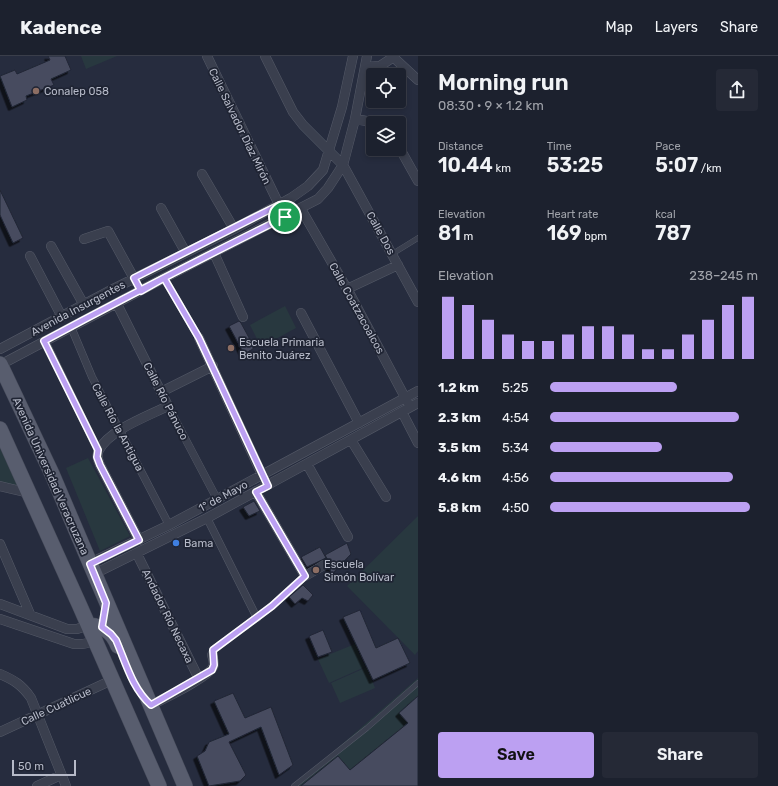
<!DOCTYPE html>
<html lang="en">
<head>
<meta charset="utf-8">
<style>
	body { margin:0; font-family:Rubik,sans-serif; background:#252936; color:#f1f3f6; height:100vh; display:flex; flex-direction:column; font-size:15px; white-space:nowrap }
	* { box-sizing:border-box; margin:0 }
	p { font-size:13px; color:#a0a3aa }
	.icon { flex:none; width:22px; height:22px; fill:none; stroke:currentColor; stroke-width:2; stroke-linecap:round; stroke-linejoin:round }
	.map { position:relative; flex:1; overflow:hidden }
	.panel { display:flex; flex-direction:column; background:#1c212e; width:360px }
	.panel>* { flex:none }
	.controls { position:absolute; left:366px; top:12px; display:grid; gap:8px }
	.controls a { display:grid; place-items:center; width:40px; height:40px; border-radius:4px; background:#1c212e; box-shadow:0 2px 6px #0003,0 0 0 1px #3a3e4a; font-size:20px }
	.scale { position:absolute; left:12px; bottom:10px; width:64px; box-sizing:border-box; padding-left:4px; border:2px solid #b6bac8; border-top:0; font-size:11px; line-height:14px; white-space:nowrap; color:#b6bac8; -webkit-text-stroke:3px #1f2433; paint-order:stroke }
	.pin { position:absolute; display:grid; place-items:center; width:34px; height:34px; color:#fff; margin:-17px; border:2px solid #fff; border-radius:50%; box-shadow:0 1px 4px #0007 }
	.round { display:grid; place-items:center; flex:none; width:42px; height:42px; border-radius:4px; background:#252936 }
	.headline { display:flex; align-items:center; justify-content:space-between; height:68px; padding:0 20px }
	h1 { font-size:22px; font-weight:600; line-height:30px }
	.metrics { display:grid; grid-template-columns:repeat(3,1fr); gap:6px; height:68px; padding:4px 20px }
	.metrics div { display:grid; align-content:center }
	.metrics b { font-size:20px; font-weight:600 }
	.metrics small { font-size:11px; font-weight:400 }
	.metrics p { font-size:11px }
	.chart { height:112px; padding:8px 20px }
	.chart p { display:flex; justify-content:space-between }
	.chart svg { width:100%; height:72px; margin-top:4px; stroke:#bca0f2; stroke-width:6 }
	.cta { display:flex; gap:8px; margin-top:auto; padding:8px 20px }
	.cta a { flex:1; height:46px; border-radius:4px; background:#bca0f2; color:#111; font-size:16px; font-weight:600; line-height:46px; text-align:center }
	.cta a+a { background:#252936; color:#f1f3f6 }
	ul { padding:0 20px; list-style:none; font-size:13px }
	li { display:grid; grid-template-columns:64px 48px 1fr; align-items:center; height:30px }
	li i { height:10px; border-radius:5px; background:#bca0f2 }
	header { display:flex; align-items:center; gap:24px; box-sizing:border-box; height:56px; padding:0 20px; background:#1c212e; border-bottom:1px solid #3a3e4a }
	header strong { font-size:19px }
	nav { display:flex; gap:22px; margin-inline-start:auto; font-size:14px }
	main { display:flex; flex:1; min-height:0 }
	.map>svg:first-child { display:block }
	.green { fill:#28383f }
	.building { fill:#464b5f; stroke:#212635; filter:url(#shadow) }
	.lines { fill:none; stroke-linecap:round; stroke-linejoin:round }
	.service-casing { stroke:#555a68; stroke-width:5.5 }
	.pedestrian-casing { stroke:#555a68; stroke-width:8 }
	.minor-casing { stroke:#555a68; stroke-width:10 }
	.primary-casing { stroke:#434857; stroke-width:16 }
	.service { stroke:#3a3f4e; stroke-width:4.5 }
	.pedestrian { stroke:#3a3f4e; stroke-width:7 }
	.minor { stroke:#3a3f4e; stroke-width:9 }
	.primary { stroke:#585d6e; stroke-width:15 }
	.route-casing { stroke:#fff; stroke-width:8 }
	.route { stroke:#bca0f2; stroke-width:5 }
	.education-dot { fill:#8d6e63; stroke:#1f2433; stroke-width:1.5 }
	.shop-dot { fill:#3f7fe0; stroke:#1f2433; stroke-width:1.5 }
	.labels { text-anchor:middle; stroke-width:3.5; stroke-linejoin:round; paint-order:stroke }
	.poi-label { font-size:11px; fill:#b6bac8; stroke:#1f2433; text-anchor:start }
	.street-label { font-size:11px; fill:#b6bac8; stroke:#1f2433 }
</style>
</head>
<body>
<header>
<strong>Kadence</strong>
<nav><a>Map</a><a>Layers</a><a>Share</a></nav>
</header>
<main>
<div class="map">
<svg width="418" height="730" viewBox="0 0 418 730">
	<defs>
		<filter id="shadow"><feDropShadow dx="-3.5" dy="3.5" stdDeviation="0" flood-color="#0009"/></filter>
	</defs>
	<rect width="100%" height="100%" fill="#262c3e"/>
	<path class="green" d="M81,0H117L86,13Z
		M285,250L296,272L261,291L250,269Z
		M0,387L18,430L0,427Z
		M88,402L130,480L100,495L66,412Z
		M418,460V595L415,599L347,530Z
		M355,588L365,611L329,627L318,603Z
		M367,611L375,632L340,647L331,627Z
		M418,622V730H294Z"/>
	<path class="building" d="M48,0H65L71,14L51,23L54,29L26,40L27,44L12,51L0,20L15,14L17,18L50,4Z
		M0,134L23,182L13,187L0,159Z
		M239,265L241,267L253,289V293L244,298L229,270Z
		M254,445L260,455L249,460L243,451Z
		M347,487L351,498L331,519L329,506L325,499Z
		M320,491L326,502L307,511L301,501Z
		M303,529L313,539L308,545L302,542L295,548L289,541Z
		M360,554L376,592L398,582L410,607L373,624L343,561Z
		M323,574L332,596L318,601L309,580Z
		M233,637L245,662L271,651L293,709L279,719L261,671L229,686L246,719L240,725L209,730L197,700L205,695L209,686L229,678L214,645Z
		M418,640V730H301L338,700L350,714L408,667L399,657Z"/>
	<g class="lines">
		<g class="service-casing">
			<path id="service" d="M392,198L418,182
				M294,730L367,672L418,627"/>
		</g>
		<g class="pedestrian-casing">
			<path id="pedestrian" d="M164,222L199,282
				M71,271L92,321L169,469
				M45,285L98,394
				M168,350L217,443
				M207,462L257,562
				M212,599L213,594L272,550L305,520"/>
		</g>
		<g class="minor-casing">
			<path id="minor" d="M207,0L285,161
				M265,0L293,56L303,69L343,109L418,246
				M392,0L418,24
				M365,11L380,10L392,2
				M355,63L378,67
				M399,91L418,125
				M202,118L234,173
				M161,152L186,197
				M301,153L350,238L408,347
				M84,183L108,175L136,226
				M51,190L84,249
				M214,197L243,261
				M30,200L62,261
				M347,233L398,209
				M117,248L168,350C148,360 109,374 99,394C96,399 98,404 100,409L139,484
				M301,257L359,367
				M199,282L264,423
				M0,293L113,233L234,173L291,142L308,130L323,114L342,51L353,0
				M0,309L164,222L318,143L328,132L343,109L355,63L367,0
				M161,336L213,310
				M402,356L418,387
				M351,384L386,441
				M307,408L348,481
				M0,430L29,437
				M256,436L305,520L324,509
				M0,488L30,558
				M137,498L199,623
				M90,507L169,469L418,335
				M94,518L207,462L418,347
				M0,548L67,573H77L89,569
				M0,563L74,588H83L96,585
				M0,618C14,624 22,629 31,642L66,730
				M151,649C163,643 209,621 213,611C215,607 213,603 212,599
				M0,676L112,624
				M37,730L61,719"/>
		</g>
		<g class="primary-casing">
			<path id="primary" d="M0,308L52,418L185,730
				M0,373L79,548L159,730
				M89,569C104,571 112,575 118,590"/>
		</g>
		<use href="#service" class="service"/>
		<use href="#pedestrian" class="pedestrian"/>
		<use href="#minor" class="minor"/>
		<use href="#primary" class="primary"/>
	</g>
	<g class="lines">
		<g class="route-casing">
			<path id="route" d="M285,161C204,201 124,242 44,285L98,394L97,401L100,409L139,484L90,508L106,547L102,571L111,578L116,584C126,607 132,632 151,649L212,614L214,609L213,594L272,550L305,520L256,436L268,430L199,282L164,222L141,235L134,222L279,149L285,161"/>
		</g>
		<use href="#route" class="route"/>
	</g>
	<g class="education-dot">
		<circle cx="36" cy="35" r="4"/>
		<circle cx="231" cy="292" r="4"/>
		<circle cx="316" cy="514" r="4"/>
	</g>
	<circle class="shop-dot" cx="176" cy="487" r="4"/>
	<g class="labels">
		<g class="poi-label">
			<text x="44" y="39">Conalep 058</text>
			<text x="239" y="290">Escuela Primaria<tspan x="239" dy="13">Benito Juárez</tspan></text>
			<text x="184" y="491">Bama</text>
			<text x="324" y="512">Escuela<tspan x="324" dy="13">Simón Bolívar</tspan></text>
		</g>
		<g class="street-label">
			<text transform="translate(240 70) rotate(64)" y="4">Calle Salvador Díaz Mirón</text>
			<text transform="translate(381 177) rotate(61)" y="4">Calle Dos</text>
			<text transform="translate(78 252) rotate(-28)" y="4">Avenida Insurgentes</text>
			<text transform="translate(357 252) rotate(61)" y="4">Calle Coatzacoalcos</text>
			<text transform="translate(166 345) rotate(63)" y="4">Calle Río Pánuco</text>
			<text transform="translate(118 371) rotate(62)" y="4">Calle Río la Antigua</text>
			<text transform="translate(51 420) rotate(66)" y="4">Avenida Universidad Veracruzana</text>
			<text transform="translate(223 440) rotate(-28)" y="4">1° de Mayo</text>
			<text transform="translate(168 560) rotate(64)" y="4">Andador Río Necaxa</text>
			<text transform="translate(56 650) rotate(-25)" y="4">Calle Cuatlicue</text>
		</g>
	</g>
</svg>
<div class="controls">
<a><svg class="icon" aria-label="locate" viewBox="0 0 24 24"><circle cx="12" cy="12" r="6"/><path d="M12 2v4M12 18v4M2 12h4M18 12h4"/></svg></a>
<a><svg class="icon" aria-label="layers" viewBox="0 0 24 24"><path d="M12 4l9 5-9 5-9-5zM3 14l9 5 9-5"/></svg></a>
</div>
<div class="scale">50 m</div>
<div class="pin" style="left:285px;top:161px;background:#1e9e55"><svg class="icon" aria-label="arrive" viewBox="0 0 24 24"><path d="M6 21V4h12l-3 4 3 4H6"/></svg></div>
</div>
<section class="panel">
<div class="headline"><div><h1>Morning run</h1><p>08:30 · 9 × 1.2 km</p></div><a class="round"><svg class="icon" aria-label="share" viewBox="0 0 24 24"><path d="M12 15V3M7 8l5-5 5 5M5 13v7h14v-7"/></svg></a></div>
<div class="metrics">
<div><p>Distance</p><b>10.44<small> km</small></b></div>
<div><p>Time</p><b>53:25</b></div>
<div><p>Pace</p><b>5:07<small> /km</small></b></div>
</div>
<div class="metrics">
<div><p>Elevation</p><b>81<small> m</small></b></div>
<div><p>Heart rate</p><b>169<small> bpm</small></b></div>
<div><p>kcal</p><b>787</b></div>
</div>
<div class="chart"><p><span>Elevation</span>238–245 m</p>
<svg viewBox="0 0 160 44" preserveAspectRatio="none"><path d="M5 44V6M15 44V11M25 44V20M35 44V29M45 44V33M55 44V33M65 44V29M75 44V24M85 44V24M95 44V29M105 44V38M115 44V38M125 44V29M135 44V20M145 44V11M155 44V6"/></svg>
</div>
<ul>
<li><b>1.2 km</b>5:25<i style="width:61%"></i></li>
<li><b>2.3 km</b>4:54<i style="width:91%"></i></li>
<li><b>3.5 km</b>5:34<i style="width:54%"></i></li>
<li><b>4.6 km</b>4:56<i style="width:88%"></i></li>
<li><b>5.8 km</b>4:50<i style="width:96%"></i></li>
</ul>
<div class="cta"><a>Save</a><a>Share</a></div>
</section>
</main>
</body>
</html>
